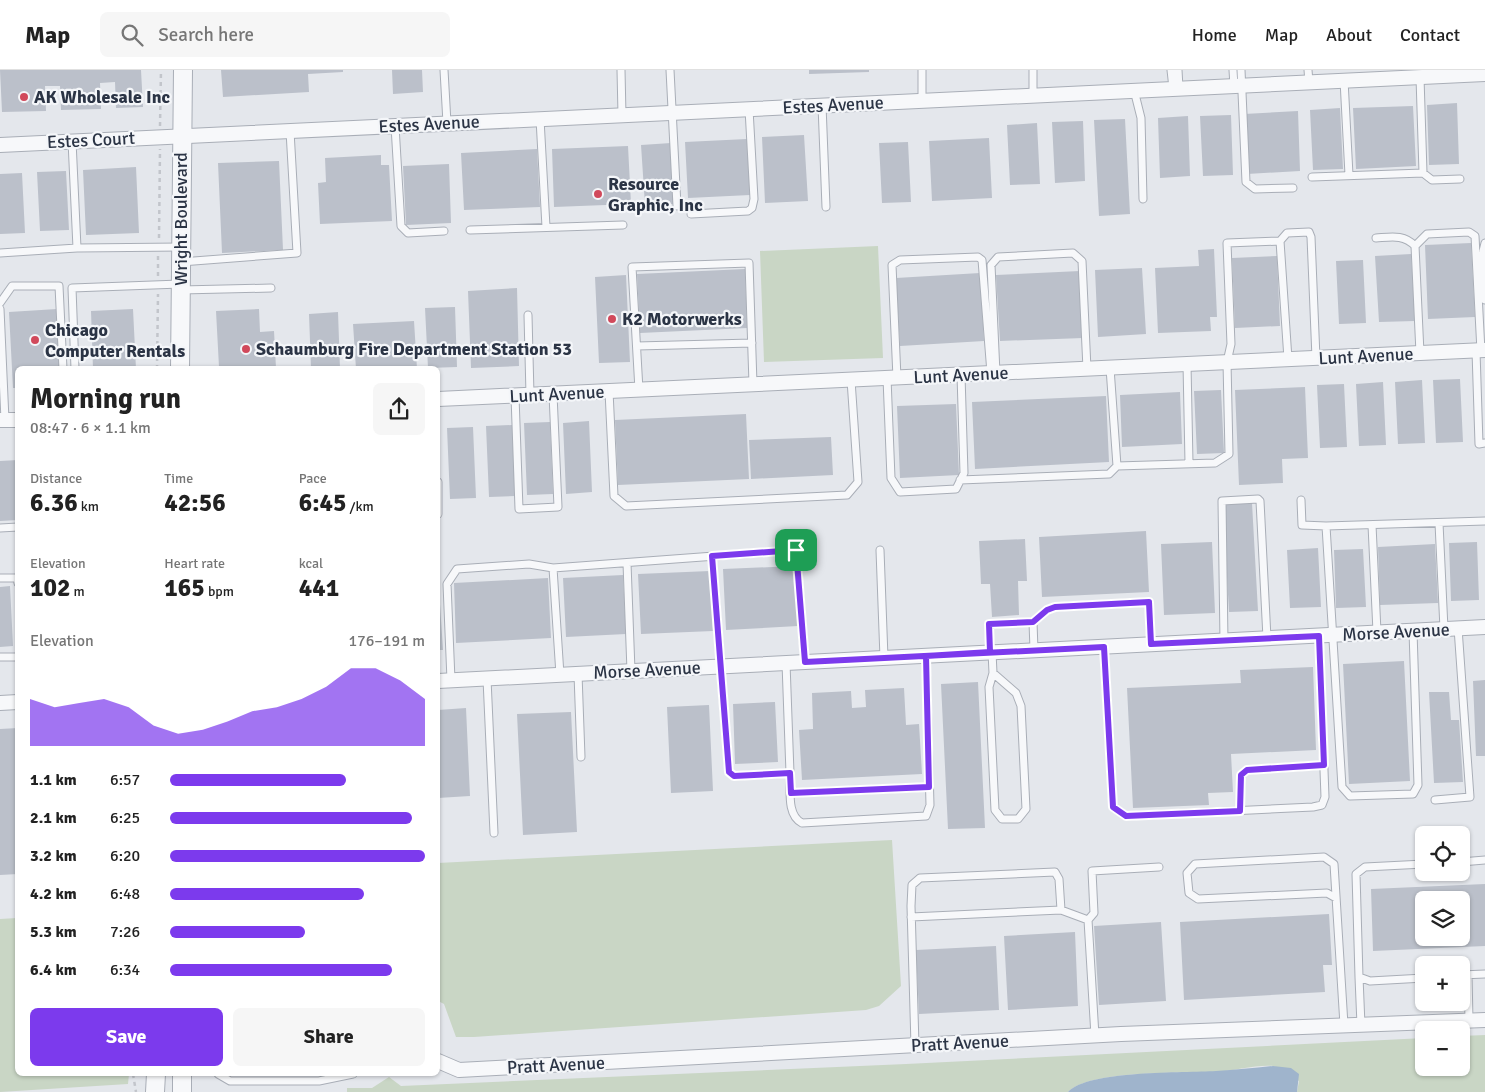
<!DOCTYPE html>
<html lang="en">
<head>
<meta charset="utf-8">
<style>
	body { margin:0; font-family:Signika,sans-serif; background:#f6f6f6; color:#222; height:100vh; display:flex; flex-direction:column; font-size:19px; white-space:nowrap }
	* { box-sizing:border-box; margin:0 }
	p { font-size:16px; color:#767676 }
	.icon { flex:none; width:28px; height:28px; fill:none; stroke:currentColor; stroke-width:2; stroke-linecap:round; stroke-linejoin:round }
	.map { position:relative; flex:1; overflow:hidden }
	.sheet { position:absolute; left:15px; top:296px; width:425px; height:710px; display:flex; flex-direction:column; background:#fff; border-radius:8px; box-shadow:0 1px 4px #0004 }
	.sheet>* { flex:none }
	.fabs { position:absolute; left:1415px; top:756px; display:grid; gap:10px }
	.fabs a { display:grid; place-items:center; width:55px; height:55px; border-radius:8px; background:#fff; box-shadow:0 1px 4px #0004; font-size:25px }
	.pin { position:absolute; display:grid; place-items:center; width:42px; height:42px; color:#fff; margin:-21px; border-radius:10px; box-shadow:0 2px 8px #0006 }
	.round { display:grid; place-items:center; flex:none; width:52px; height:52px; border-radius:8px; background:#f6f6f6 }
	.headline { display:flex; align-items:center; justify-content:space-between; height:85px; padding:0 15px }
	h1 { font-size:28px; font-weight:700; line-height:38px }
	.figures { display:grid; grid-template-columns:repeat(3,1fr); gap:8px; height:85px; padding:5px 15px }
	.figures div { display:grid; align-content:center }
	.figures b { font-size:25px; font-weight:700 }
	.figures small { font-size:14px; font-weight:400 }
	.figures p { font-size:14px }
	.chart { height:140px; padding:10px 15px }
	.chart p { display:flex; justify-content:space-between }
	.chart svg { width:100%; height:90px; margin-top:5px; fill:#7c3aed; opacity:.7 }
	.button { display:flex; gap:10px; margin-top:auto; padding:10px 15px }
	.button a { flex:1; height:58px; border-radius:8px; background:#7c3aed; color:#fff; font-size:20px; font-weight:700; line-height:58px; text-align:center }
	.button a+a { background:#f6f6f6; color:#222 }
	ul { padding:0 15px; list-style:none; font-size:16px }
	li { display:grid; grid-template-columns:80px 60px 1fr; align-items:center; height:38px }
	li i { height:12px; border-radius:6px; background:#7c3aed }
	header { display:flex; align-items:center; gap:30px; box-sizing:border-box; height:70px; padding:0 25px; background:#fff; border-bottom:1px solid #e0e0e0 }
	header strong { font-size:24px }
	nav { display:flex; gap:28px; margin-inline-start:auto; font-size:18px }
	.search { width:350px; height:45px; background:#f6f6f6; display:flex; align-items:center; gap:12px; box-sizing:border-box; padding:0 18px; border-radius:8px; color:#767676; font-size:19px }
	.map>svg:first-child { display:block }
	.green { fill:#c9d6c5 }
	.water { fill:#9fb4cc }
	.building { fill:#bbc0ca; fill-rule:evenodd }
	.lines { fill:none; stroke-linecap:round; stroke-linejoin:round }
	.service-casing { stroke:#a9aeb7; stroke-width:9 }
	.minor-casing { stroke:#a9aeb7; stroke-width:16 }
	.tertiary-casing { stroke:#a9aeb7; stroke-width:20 }
	.path { stroke:#c2c5cb; stroke-width:2.5; stroke-dasharray:4 4; stroke-linecap:butt }
	.service { stroke:#f7f8fa; stroke-width:7 }
	.minor { stroke:#f7f8fa; stroke-width:14 }
	.tertiary { stroke:#f7f8fa; stroke-width:18 }
	.route-casing { stroke:#fff; stroke-width:10 }
	.route { stroke:#7c3aed; stroke-width:6 }
	.poi-dot { fill:#d1495b; stroke:#f4f6f9; stroke-width:2 }
	.labels { text-anchor:middle; stroke-width:4.5; stroke-linejoin:round; paint-order:stroke }
	.poi-label { font-size:18px; font-weight:bold; fill:#2b3445; stroke:#f4f6f9; text-anchor:start }
	.street-label { font-size:18px; fill:#2b3445; stroke:#f4f6f9 }
</style>
</head>
<body>
<header>
<strong>Map</strong>
<div class="search"><svg class="icon" aria-label="search" viewBox="0 0 24 24"><circle cx="10" cy="10" r="6"/><path d="M15 15l6 6"/></svg>Search here</div>
<nav><a>Home</a><a>Map</a><a>About</a><a>Contact</a></nav>
</header>
<div class="map">
<svg width="1485" height="1022" viewBox="0 0 1485 1022">
	<rect width="100%" height="100%" fill="#e4e7ec"/>
	<path class="green" d="M878,176L883,288L764,292L760,181Z
		M892,770L901,916L879,936L866,940L474,967H456L444,934L438,931V793Z
		M17,848L18,1004H129L128,1014L0,1022V849Z
		M1485,965V1022H1297L1299,1011C1292,1007 1281,998 1273,996C1260,994 1231,1001 1216,1002C1184,1003 1089,1000 1068,1022H347V1018H372L389,1007L401,1016L906,994L1424,968V998H1461V966Z"/>
	<path class="water" d="M1273,996L1291,998L1299,1004L1297,1022H1068C1088,1000 1184,1003 1216,1001C1235,1000 1254,998 1273,996Z"/>
	<path class="building" d="M0,0H141L143,37L116,38L115,12L100,13L101,39L61,40L60,16H45L46,41L2,42Z
		M221,0H343V2L308,4L309,22L223,27Z
		M392,0H422L423,22L393,24Z
		M809,0H869V2L809,4Z
		M1457,33L1459,94L1429,95L1427,35Z
		M1413,36L1416,96L1356,99L1353,38Z
		M1340,38L1343,99L1313,100L1310,40Z
		M1298,41L1300,101L1247,104L1244,44Z
		M1231,45L1233,105L1203,106L1200,46Z
		M1188,46L1190,106L1160,108L1158,48Z
		M1125,49L1130,144L1099,146L1094,50Z
		M1083,51L1085,111L1055,113L1052,52Z
		M1037,53L1040,114L1010,115L1007,55Z
		M804,65L808,131L765,133L762,67Z
		M989,68L992,128L932,131L929,71Z
		M747,69L750,125L688,128L685,72Z
		M908,72L911,132L882,133L879,73Z
		M671,73L674,134L645,135L641,75Z
		M628,76L631,134L554,137L552,79Z
		M537,79L540,137L464,140L461,83Z
		M381,85V95H389L392,151L320,154L318,113L326,112L325,88Z
		M279,91L283,180L222,183L218,93Z
		M449,94L451,153L406,155L403,96Z
		M136,97L139,163L86,165L83,100Z
		M66,101L69,160L40,161L37,102Z
		M22,103L25,163L0,164V104Z
		M1471,173L1475,247L1428,249L1425,175Z
		M1214,179L1217,247H1210L1211,261L1158,263L1155,198L1199,196L1198,180Z
		M1411,184L1415,251L1379,252L1375,186Z
		M1277,186L1280,256L1235,258L1232,188Z
		M1363,190L1366,253L1339,254L1336,191Z
		M1142,198L1146,264L1098,267L1095,200Z
		M745,199L747,258L640,263L637,204Z
		M1080,201L1083,268L1000,271L996,205Z
		M980,203L984,271L900,276L896,208Z
		M626,205L630,292L599,293L595,207Z
		M517,218L519,296L471,298L468,221Z
		M455,237L457,297L428,298L425,238Z
		M57,239L60,299H18V318H13L9,242Z
		M133,239L136,299H93L91,241Z
		M259,239L260,262L274,261L276,298L219,297L216,241Z
		M338,242L340,299H311L309,244Z
		M414,251L417,299H356L353,254Z
		M1460,309L1463,372L1436,373L1433,310Z
		M1422,310L1425,373L1398,374L1395,312Z
		M1383,312L1386,375L1359,376L1356,314Z
		M1344,314L1347,377L1320,378L1317,315Z
		M1305,317L1308,388L1282,389L1283,413L1239,415L1235,320Z
		M1221,320L1224,383L1197,384L1194,321Z
		M1180,322L1182,374L1122,377L1120,325Z
		M1106,326L1109,392L975,399L972,332Z
		M956,334L959,405L900,408L897,336Z
		M746,344L749,409L618,415L615,350Z
		M589,351L592,422L566,424L563,353Z
		M550,352L553,424L527,425L524,353Z
		M512,355L515,426L489,427L486,356Z
		M473,357L476,428L450,429L447,358Z
		M831,367L833,405L751,409L749,370Z
		M18,390V450L0,451V391Z
		M1252,433L1258,541L1229,542L1223,434Z
		M1146,461L1149,522L1042,527L1039,467Z
		M1025,469L1027,511H1018L1019,545L992,547L990,514H981L979,471Z
		M1212,472L1215,543L1164,545L1161,474Z
		M1477,472L1479,530L1451,531L1449,473Z
		M1435,474L1438,533L1380,535L1378,477Z
		M1318,478L1321,537L1290,538L1287,480Z
		M1363,479L1366,537L1336,538L1334,480Z
		M795,496L798,556L726,560L723,499Z
		M710,501L713,561L641,564L638,504Z
		M438,504L443,580H438Z
		M623,505L626,564L566,567L563,508Z
		M548,508L551,568L456,573L454,513Z
		M10,516L13,576L0,577V517Z
		M1404,591L1410,711L1349,714L1343,594Z
		M1313,597L1316,680L1231,684L1233,722L1208,723L1209,735L1133,738L1127,618L1241,613L1240,600Z
		M1485,610V686H1476L1473,611Z
		M978,612L985,758L948,759L941,614Z
		M904,618L906,655L919,654L922,704L802,710L799,660L813,659L812,623L851,621L852,638L866,637L865,620Z
		M1429,622H1449L1451,650H1459L1463,712L1434,713Z
		M775,632L778,692L735,694L733,634Z
		M709,635L713,721L671,723L667,637Z
		M466,638L470,726L438,728V640Z
		M571,642L577,762L523,765L517,644Z
		M18,658V804L0,805V659Z
		M1485,814V876L1373,881L1371,819ZM1424,830H1461V868H1424Z
		M1329,844L1332,895H1323L1325,922L1184,930L1180,852Z
		M1161,852L1166,931L1099,935L1094,856Z
		M1075,862L1078,936L1008,940L1004,866Z
		M996,876L999,940L919,944L916,880Z"/>
	<g class="lines">
		<g class="service-casing">
			<path id="service" d="M444,0L447,53
				M621,0L622,45
				M670,0L677,136
				M922,0V30
				M1033,0V25
				M1171,0L1173,18
				M1178,0L1179,18
				M1233,0L1234,16
				M1241,0L1246,112L1255,119L1293,118
				M1308,0L1309,12
				M1420,7L1423,103
				M1344,10L1349,105
				M1134,20L1141,48L1143,129
				M822,35L826,137
				M540,49L546,157
				M395,56L401,156L408,163L444,161
				M72,71L77,178L181,177
				M1312,107L1423,103L1432,110L1460,109
				M691,144L748,141L752,138L754,129L749,39
				M470,160L623,155
				M1376,168C1391,167 1404,164 1415,176L1420,283
				M1485,173L1482,185L1485,230
				M1415,176L1427,164L1469,162L1475,166L1481,281
				M0,183L77,178
				M181,192L297,183L290,61
				M181,220L271,218
				M0,233L12,216H59L63,299
				M0,239L5,350
				M528,245L530,325
				M637,276L752,273
				M1476,281L1479,374L1485,373
				M1288,289L1280,171L1287,163L1309,162L1311,167L1316,288
				M1187,294L1189,393
				M75,299L72,218L180,214
				M996,303L991,195L998,187L1073,183L1082,191L1087,299
				M887,308L891,408L900,422L956,419L964,403L961,305
				M897,308L892,195L900,190L978,187L982,190L991,303
				M639,320L632,197L749,193L753,314
				M609,321L614,426L626,436L847,425L858,412L851,310
				M515,326L519,439L558,437L553,324
				M1117,396L1215,393L1229,384L1227,292L1231,274L1227,173L1280,171
				M960,410L1109,404L1117,396L1110,298
				M438,412V444
				M1301,430L1302,455L1326,456
				M1439,453L1444,559
				M1372,455L1377,562
				M0,458L18,457
				M880,480L884,588
				M712,486L729,702L734,706L790,703L786,593
				M627,493L631,601
				M0,508H17L18,513
				M1033,552L1047,540L1055,537L1149,532L1151,574
				M1413,561L1418,715L1413,724L1350,726L1342,717L1326,456L1485,451
				M1224,571L1222,431L1258,429L1260,431L1267,568
				M1104,577L1113,737L1126,746L1313,737L1322,735L1325,727L1319,566
				M992,582L993,603L989,617L995,740L1002,749H1018L1026,739L1021,636L1016,623L993,603
				M990,583L989,554L1033,552L1034,580
				M0,587H18
				M578,604L581,687
				M560,605L553,498L796,480L805,592
				M487,609L494,763
				M451,610L447,514L457,499L529,494L553,498
				M790,703C791,719 786,745 802,753L926,746L930,735L926,586
				M791,723L929,717
				M1435,730L1470,727L1458,558
				M1240,741L1241,705L1247,700L1324,695
				M1461,792L1485,790
				M1424,794L1365,797L1356,804L1359,907L1370,911L1424,908
				M1336,828L1327,823L1198,829L1189,823L1187,803L1195,794L1324,787L1334,794L1344,955
				M911,847L1061,840
				M1088,850L1094,843L1092,801L1159,797
				M1461,905L1485,904
				M1468,905L1469,950
				M1359,907L1361,955
				M915,976L911,836L912,815L920,808L1055,802L1059,809L1061,840L1088,850L1095,966
				M218,1004L230,1011H319L353,1004"/>
		</g>
		<g class="minor-casing">
			<path id="minor" d="M0,75L1485,4
				M438,329L1485,280
				M0,350H18
				M438,611L1485,557
				M0,633L18,632
				M438,991L459,1000L1121,964L1485,950"/>
		</g>
		<g class="tertiary-casing">
			<path id="tertiary" d="M180,299L183,0
				M155,1022L156,1004
				M182,1022V1004"/>
		</g>
		<path class="path" d="M160,56L161,0
			M159,168L160,79
			M158,206V186
			M157,299L158,224
			M133,1004L136,1022"/>
		<use href="#service" class="service"/>
		<use href="#minor" class="minor"/>
		<use href="#tertiary" class="tertiary"/>
	</g>
	<g class="lines">
		<g class="route-casing">
			<path id="route" d="M796,480L805,592C904,587 1004,582 1104,577L1113,737L1126,746L1240,741L1241,705L1247,700L1324,695L1319,566L1151,574L1149,532L1055,537L1047,540L1033,552L989,554L990,582L926,586L929,717L791,723L790,703L734,706L729,702L712,486L796,480"/>
		</g>
		<use href="#route" class="route"/>
	</g>
	<g class="poi-dot">
		<circle cx="24" cy="27" r="5"/>
		<circle cx="598" cy="124" r="5"/>
		<circle cx="612" cy="249" r="5"/>
		<circle cx="35" cy="270" r="5"/>
		<circle cx="246" cy="279" r="5"/>
	</g>
	<g class="labels">
		<g class="poi-label">
			<text x="34" y="33">AK Wholesale Inc</text>
			<text x="608" y="120">Resource<tspan x="608" dy="21">Graphic, Inc</tspan></text>
			<text x="622" y="255">K2 Motorwerks</text>
			<text x="45" y="266">Chicago<tspan x="45" dy="21">Computer Rentals</tspan></text>
			<text x="256" y="285">Schaumburg Fire Department Station 53</text>
		</g>
		<g class="street-label">
			<text transform="translate(833 35) rotate(-3)" y="6">Estes Avenue</text>
			<text transform="translate(429 54) rotate(-3)" y="6">Estes Avenue</text>
			<text transform="translate(91 70) rotate(-3)" y="6">Estes Court</text>
			<text transform="translate(181 149) rotate(-90)" y="6">Wright Boulevard</text>
			<text transform="translate(1366 286) rotate(-3)" y="6">Lunt Avenue</text>
			<text transform="translate(961 305) rotate(-3)" y="6">Lunt Avenue</text>
			<text transform="translate(557 324) rotate(-3)" y="6">Lunt Avenue</text>
			<text transform="translate(1396 562) rotate(-3)" y="6">Morse Avenue</text>
			<text transform="translate(647 600) rotate(-3)" y="6">Morse Avenue</text>
			<text transform="translate(960 973) rotate(-3)" y="6">Pratt Avenue</text>
			<text transform="translate(556 995) rotate(-3)" y="6">Pratt Avenue</text>
		</g>
	</g>
</svg>
<div class="fabs">
<a><svg class="icon" aria-label="locate" viewBox="0 0 24 24"><circle cx="12" cy="12" r="6"/><path d="M12 2v4M12 18v4M2 12h4M18 12h4"/></svg></a>
<a><svg class="icon" aria-label="layers" viewBox="0 0 24 24"><path d="M12 4l9 5-9 5-9-5zM3 14l9 5 9-5"/></svg></a>
<a>+</a>
<a>−</a>
</div>
<div class="pin" style="left:796px;top:480px;background:#1e9e55"><svg class="icon" aria-label="arrive" viewBox="0 0 24 24"><path d="M6 21V4h12l-3 4 3 4H6"/></svg></div>
<section class="sheet">
<div class="headline"><div><h1>Morning run</h1><p>08:47 · 6 × 1.1 km</p></div><a class="round"><svg class="icon" aria-label="share" viewBox="0 0 24 24"><path d="M12 15V3M7 8l5-5 5 5M5 13v7h14v-7"/></svg></a></div>
<div class="figures">
<div><p>Distance</p><b>6.36<small> km</small></b></div>
<div><p>Time</p><b>42:56</b></div>
<div><p>Pace</p><b>6:45<small> /km</small></b></div>
</div>
<div class="figures">
<div><p>Elevation</p><b>102<small> m</small></b></div>
<div><p>Heart rate</p><b>165<small> bpm</small></b></div>
<div><p>kcal</p><b>441</b></div>
</div>
<div class="chart"><p><span>Elevation</span>176–191 m</p>
<svg viewBox="0 0 160 44" preserveAspectRatio="none"><path d="M0 44V21L10 25L20 23L30 21L40 25L50 34L60 38L70 36L80 32L90 27L100 25L110 21L120 15L130 6L140 6L150 12L160 21V44z"/></svg>
</div>
<ul>
<li><b>1.1 km</b>6:57<i style="width:69%"></i></li>
<li><b>2.1 km</b>6:25<i style="width:95%"></i></li>
<li><b>3.2 km</b>6:20<i style="width:100%"></i></li>
<li><b>4.2 km</b>6:48<i style="width:76%"></i></li>
<li><b>5.3 km</b>7:26<i style="width:53%"></i></li>
<li><b>6.4 km</b>6:34<i style="width:87%"></i></li>
</ul>
<div class="button"><a>Save</a><a>Share</a></div>
</section>
</div>
</body>
</html>
